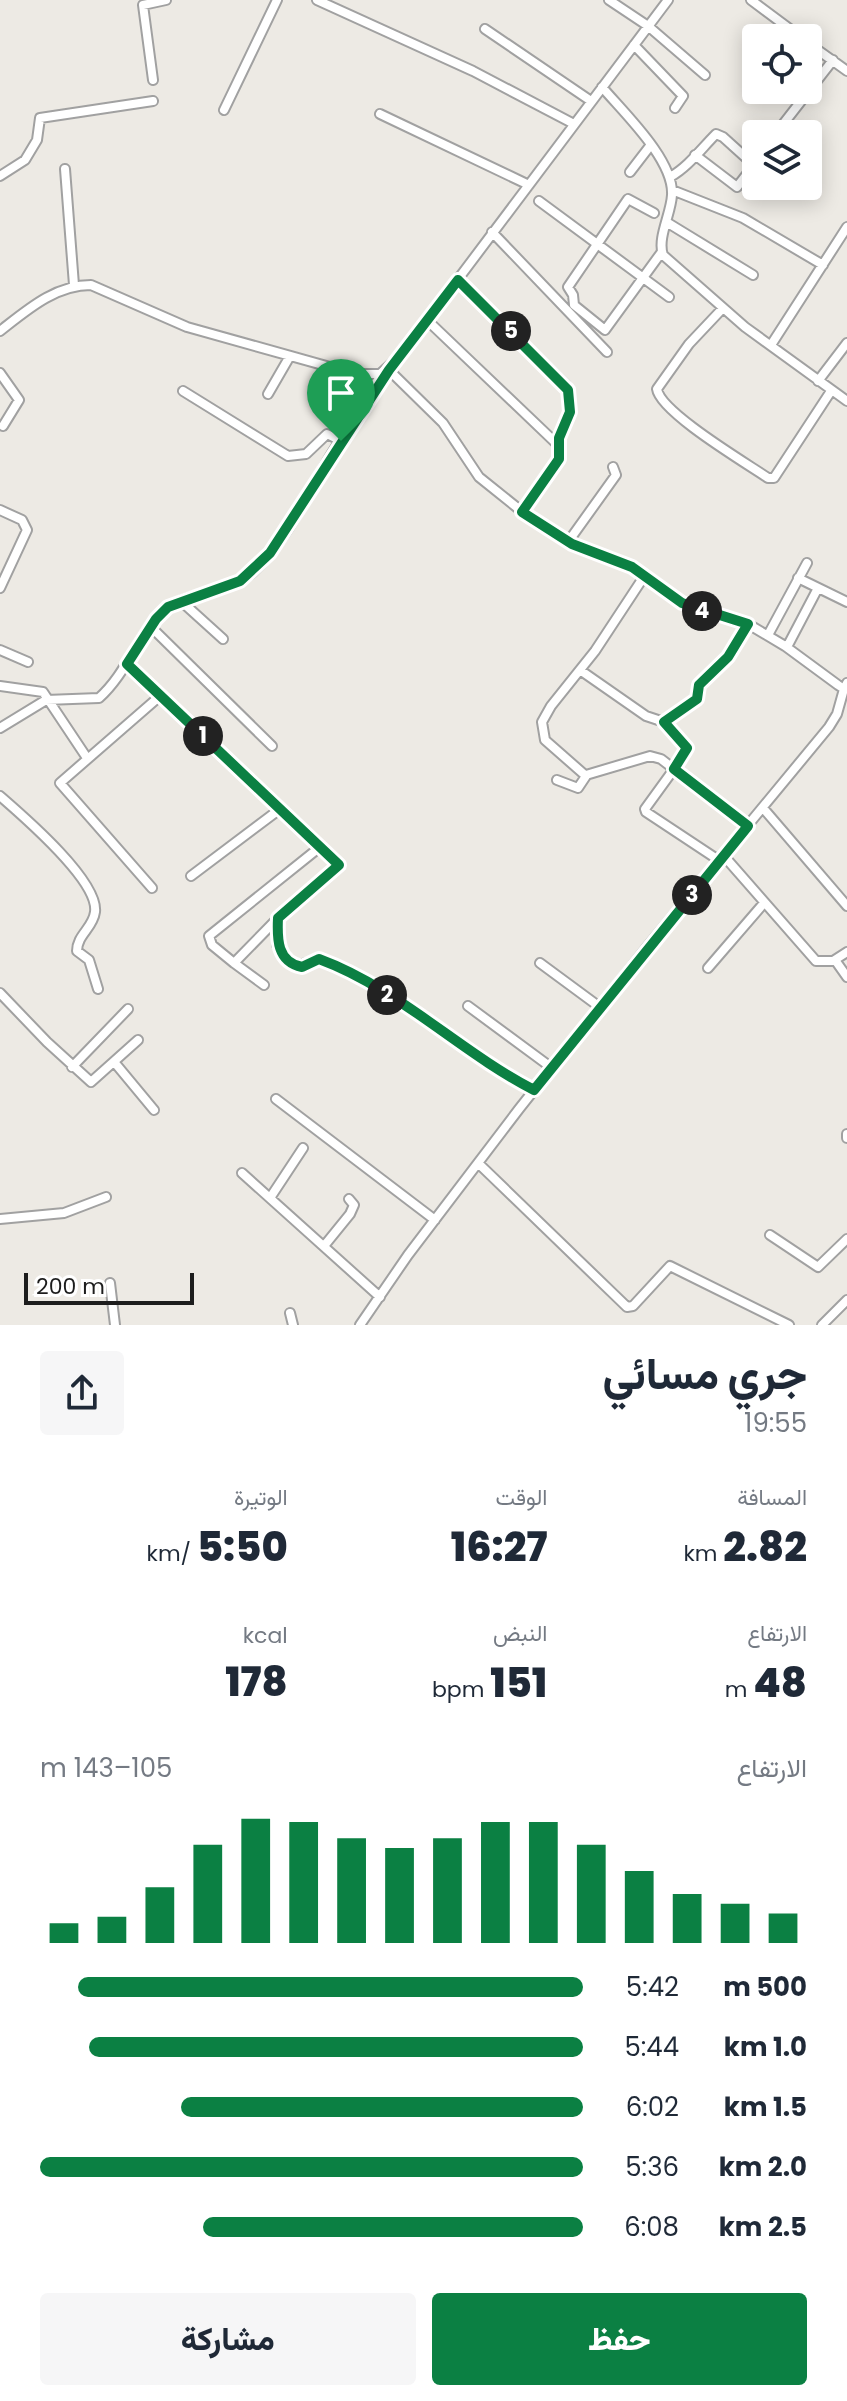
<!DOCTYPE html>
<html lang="ar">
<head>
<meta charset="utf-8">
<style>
	body { margin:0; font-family:Poppins,Vazirmatn,sans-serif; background:#f6f6f7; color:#1f2937; direction:rtl; height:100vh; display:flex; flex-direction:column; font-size:30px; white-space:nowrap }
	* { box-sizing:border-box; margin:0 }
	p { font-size:26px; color:#747a83 }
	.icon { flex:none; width:44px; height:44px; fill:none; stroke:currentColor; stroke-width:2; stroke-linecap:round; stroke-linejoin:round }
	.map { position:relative; height:1325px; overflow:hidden; direction:ltr }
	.panel { display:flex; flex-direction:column; background:#fff; flex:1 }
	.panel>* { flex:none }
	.tools { position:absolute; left:742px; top:24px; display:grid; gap:16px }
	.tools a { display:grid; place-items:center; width:80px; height:80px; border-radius:8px; background:#fff; box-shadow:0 4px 20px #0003; font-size:40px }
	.scale { position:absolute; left:24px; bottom:20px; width:170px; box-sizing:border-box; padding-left:8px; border:4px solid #1d1d1d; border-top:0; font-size:22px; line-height:28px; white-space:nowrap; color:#1d1d1d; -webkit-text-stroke:6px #fff; paint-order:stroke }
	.pin { position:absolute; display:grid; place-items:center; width:68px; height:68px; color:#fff; margin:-82px -34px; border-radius:50% 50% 50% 0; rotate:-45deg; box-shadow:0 0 8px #0007 }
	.pin .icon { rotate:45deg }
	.km { position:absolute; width:40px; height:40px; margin:-20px; border-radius:50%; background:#222; color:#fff; font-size:22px; line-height:40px; text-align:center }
	.round { display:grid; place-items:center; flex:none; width:84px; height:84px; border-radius:8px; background:#f6f6f7 }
	.headline { display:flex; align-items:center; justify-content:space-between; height:136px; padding:0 40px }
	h1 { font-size:44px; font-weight:800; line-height:60px }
	.metrics { display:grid; grid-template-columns:repeat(3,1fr); gap:12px; height:136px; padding:8px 40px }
	.metrics div { display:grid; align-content:center }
	.metrics b { font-size:40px; font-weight:800 }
	.metrics small { font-size:22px; font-weight:400 }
	.metrics p { font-size:22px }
	.chart { height:224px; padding:16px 40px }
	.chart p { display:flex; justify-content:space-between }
	.chart svg { width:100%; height:144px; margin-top:8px; stroke:#0b8043; stroke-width:6 }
	.cta { display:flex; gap:16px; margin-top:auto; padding:16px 40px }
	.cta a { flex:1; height:92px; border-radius:8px; background:#0b8043; color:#fff; font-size:32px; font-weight:800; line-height:92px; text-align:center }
	.cta a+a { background:#f6f6f7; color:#1f2937 }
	ul { padding:0 40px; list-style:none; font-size:26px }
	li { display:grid; grid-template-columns:128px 96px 1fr; align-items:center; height:60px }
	li i { height:20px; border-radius:10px; background:#0b8043 }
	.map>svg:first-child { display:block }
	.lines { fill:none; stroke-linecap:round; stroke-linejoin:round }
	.minor-casing { stroke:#a1a1a1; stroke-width:12 }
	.minor { stroke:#fff; stroke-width:8 }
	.route-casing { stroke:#fff; stroke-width:16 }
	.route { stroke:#0b8043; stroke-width:10 }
</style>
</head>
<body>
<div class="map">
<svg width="847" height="1325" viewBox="0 0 847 1325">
	<rect width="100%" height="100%" fill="#edeae4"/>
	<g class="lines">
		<g class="minor-casing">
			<path id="minor" d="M317,0L473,71L574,124
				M609,0L648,26L705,75
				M751,0L802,38
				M485,29L591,101
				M808,43L847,71
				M634,45L683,96L675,108
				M153,80L143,5L166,0
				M602,87C624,113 674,160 672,195C671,214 657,238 663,255L745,327L847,401
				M224,110L277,0
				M380,114L529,185
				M777,132L833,60
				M65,169L74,285
				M630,172L650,146
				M0,176L25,160L37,140L40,118L153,101
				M670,177C688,167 701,149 716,134L723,137L754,165L737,187L695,155
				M672,190L743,218L823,265
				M539,201L669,297
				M654,213L628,199L568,287L573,295L574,305L605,330L661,253
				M668,223L753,275
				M492,232L607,352
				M458,280L566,385L570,412L558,445
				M723,308L689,344L657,389C660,412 746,463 768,478H774L831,391
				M427,320L558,445L559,459L522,512
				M0,331C27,310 55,285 91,285L187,327L355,374H380L401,355L668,0
				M771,345L847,227
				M0,373L19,400L3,426
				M818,381L847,343
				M183,391L288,456L306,454L327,434L341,441
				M268,394L290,356
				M0,510L22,520L27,530L0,588
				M568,542L616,475L613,467
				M798,578L847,602
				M181,601L223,639
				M151,627L272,746
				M768,635L807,563
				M787,647L818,588
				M0,650L28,662
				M127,664L339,865L278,918L234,963L264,985
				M580,670L646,716L664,722
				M0,686L43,692L87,758
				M0,728L46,700L99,698C126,674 136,639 160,614C184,590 226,596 253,572C288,540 309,490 334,450C351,423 371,397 389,370L443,423L479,477L530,518L572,544L632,567L682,603L748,624L785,646L838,685L844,689L847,683
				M586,775L650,756L661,759L674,769L645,809L646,812L720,861
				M557,780L578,788L586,776L545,740L542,722L551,706L595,651L645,575
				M0,796C23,816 99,881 95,912C93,928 77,935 77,951L89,960L98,989
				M763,808L847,906
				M748,826L674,769L687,748L664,722L697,699L699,685L728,657L748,624
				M724,856L816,961H833L847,952
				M191,876L280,809
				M152,888L60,783L160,696
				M278,918L277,945C293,969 295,968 319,959C393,985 463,1052 534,1090
				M835,960L847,977
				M234,963L212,945L209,936L320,847
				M540,963L601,1008
				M708,968L764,903
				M0,993L47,1042L91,1082L138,1040
				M468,1006L552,1068
				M115,1063L154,1110
				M72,1067L128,1009
				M276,1099L435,1220
				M847,1134V1138
				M478,1163L627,1307L633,1306L670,1266L789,1325
				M242,1173L380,1297
				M270,1198L303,1148
				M0,1219L64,1213L106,1197
				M770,1235L818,1267L847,1239
				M324,1246L350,1214L354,1205L349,1199
				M110,1283L115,1325
				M290,1313L293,1325
				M360,1325L408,1255L519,1109L648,946L829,727L837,714L844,689H847
				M822,1325L847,1300"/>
		</g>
		<use href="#minor" class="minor"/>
	</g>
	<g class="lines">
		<g class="route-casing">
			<path id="route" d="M458,280L568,390L570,412L559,438V459L522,512L572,544L632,567L682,603L748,624L728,657L699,685L697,699L664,722L687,748L674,769L748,826L534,1090C460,1052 398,988 319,959L302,967C277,962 277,939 278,918L339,865L127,664L156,619L168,607L240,581L270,553L389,370Z"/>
		</g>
		<use href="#route" class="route"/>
	</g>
</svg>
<div class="tools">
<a><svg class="icon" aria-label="locate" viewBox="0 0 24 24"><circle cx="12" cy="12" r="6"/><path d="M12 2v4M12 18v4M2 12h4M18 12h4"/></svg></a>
<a><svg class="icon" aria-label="layers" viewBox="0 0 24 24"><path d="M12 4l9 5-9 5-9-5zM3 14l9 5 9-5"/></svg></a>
</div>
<div class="scale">200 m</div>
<div class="pin" style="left:341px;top:441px;background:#1e9e55"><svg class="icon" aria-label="arrive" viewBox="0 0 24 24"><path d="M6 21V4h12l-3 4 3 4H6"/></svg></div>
<b class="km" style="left:203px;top:736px">1</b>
<b class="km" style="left:387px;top:995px">2</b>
<b class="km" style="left:692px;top:895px">3</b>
<b class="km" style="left:702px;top:611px">4</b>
<b class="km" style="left:511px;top:331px">5</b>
</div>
<section class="panel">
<div class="headline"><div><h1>جري مسائي</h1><p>19:55</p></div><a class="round"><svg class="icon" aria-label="share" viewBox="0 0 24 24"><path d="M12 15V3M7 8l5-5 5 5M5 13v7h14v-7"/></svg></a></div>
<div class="metrics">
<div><p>المسافة</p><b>2.82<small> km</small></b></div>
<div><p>الوقت</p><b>16:27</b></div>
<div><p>الوتيرة</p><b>5:50<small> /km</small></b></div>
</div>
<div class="metrics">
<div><p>الارتفاع</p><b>48<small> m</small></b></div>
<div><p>النبض</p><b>151<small> bpm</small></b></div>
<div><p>kcal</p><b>178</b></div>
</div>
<div class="chart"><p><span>الارتفاع</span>105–143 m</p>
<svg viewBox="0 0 160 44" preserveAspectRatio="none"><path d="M5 44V38M15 44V36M25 44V27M35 44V14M45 44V6M55 44V7M65 44V12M75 44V15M85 44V12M95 44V7M105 44V7M115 44V14M125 44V22M135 44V29M145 44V32M155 44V35"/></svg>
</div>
<ul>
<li><b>500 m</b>5:42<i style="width:93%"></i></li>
<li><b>1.0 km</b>5:44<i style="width:91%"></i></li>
<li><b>1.5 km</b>6:02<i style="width:74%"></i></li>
<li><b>2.0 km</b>5:36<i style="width:100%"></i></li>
<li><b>2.5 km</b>6:08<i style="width:70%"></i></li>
</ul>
<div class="cta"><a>حفظ</a><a>مشاركة</a></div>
</section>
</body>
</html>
